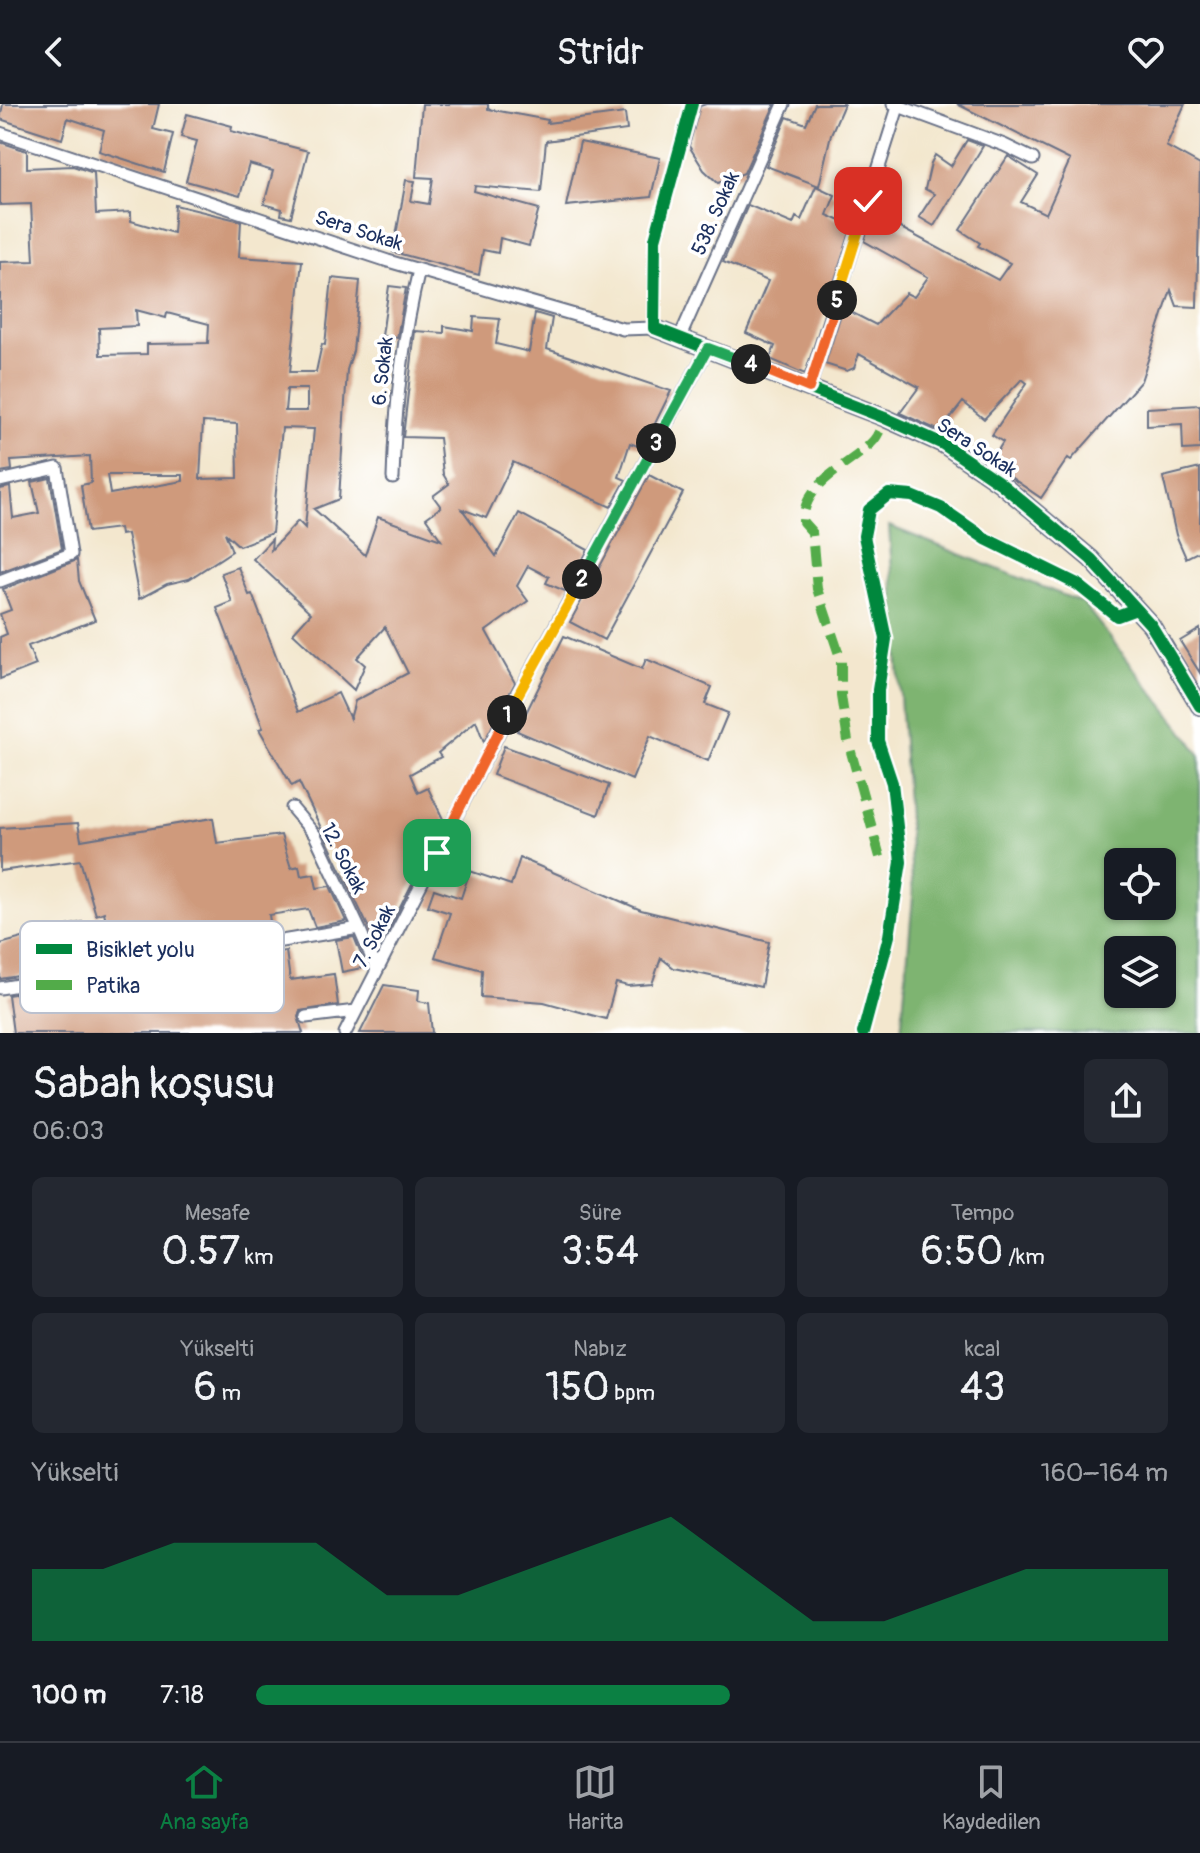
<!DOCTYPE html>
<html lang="tr">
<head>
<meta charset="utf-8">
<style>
	body { margin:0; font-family:Pangolin,sans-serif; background:#242831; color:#f1f3f6; height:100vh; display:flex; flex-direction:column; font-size:30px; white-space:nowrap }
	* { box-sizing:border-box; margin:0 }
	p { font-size:26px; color:#9ea1a6 }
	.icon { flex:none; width:44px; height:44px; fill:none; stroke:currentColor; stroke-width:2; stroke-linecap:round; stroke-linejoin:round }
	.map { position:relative; height:929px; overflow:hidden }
	.sheet { display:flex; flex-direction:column; background:#171b24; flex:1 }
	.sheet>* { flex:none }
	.buttons { position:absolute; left:1104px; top:744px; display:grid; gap:16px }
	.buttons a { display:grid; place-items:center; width:72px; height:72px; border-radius:12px; background:#171b24; box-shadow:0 2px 6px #0004; font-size:40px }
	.pin { position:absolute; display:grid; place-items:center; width:68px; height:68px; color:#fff; margin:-34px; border-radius:16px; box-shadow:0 4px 12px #0006 }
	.km { position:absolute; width:40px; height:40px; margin:-20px; border-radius:50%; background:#222; color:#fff; font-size:22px; line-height:40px; text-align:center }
	.round { display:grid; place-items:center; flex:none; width:84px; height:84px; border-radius:12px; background:#242831 }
	.headline { display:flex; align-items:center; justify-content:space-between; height:136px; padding:0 32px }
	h1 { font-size:44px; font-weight:600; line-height:60px }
	.metrics { display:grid; grid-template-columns:repeat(3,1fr); gap:12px; height:136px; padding:8px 32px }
	.metrics div { display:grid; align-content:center; border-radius:12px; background:#242831; text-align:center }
	.metrics b { font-size:40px; font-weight:600 }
	.metrics small { font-size:22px; font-weight:400 }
	.metrics p { font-size:22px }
	.chart { height:224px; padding:16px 32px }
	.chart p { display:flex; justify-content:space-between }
	.chart svg { width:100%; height:144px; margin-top:8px; fill:#0b8043; opacity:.7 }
	ul { padding:0 32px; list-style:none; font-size:26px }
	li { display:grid; grid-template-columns:128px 96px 1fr; align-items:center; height:60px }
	li i { height:20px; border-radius:10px; background:#0b8043 }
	header { display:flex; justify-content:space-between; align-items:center; height:104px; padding:0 32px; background:#171b24; font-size:36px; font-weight:600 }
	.menu { display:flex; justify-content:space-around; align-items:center; height:112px; border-top:2px solid #363941; background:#171b24; font-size:22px; color:#9ea1a6 }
	.menu a { display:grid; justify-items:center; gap:4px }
	.menu .on { color:#0b8043 }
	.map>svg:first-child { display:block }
	.forest { fill:#7eb471; stroke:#4c7268; stroke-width:2; fill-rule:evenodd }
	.building { fill:#cf9a7b; fill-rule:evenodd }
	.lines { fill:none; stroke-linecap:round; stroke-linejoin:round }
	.street-casing { stroke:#676f85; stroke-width:15 }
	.secondary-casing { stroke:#676f85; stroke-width:20 }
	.street { stroke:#fff; stroke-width:11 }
	.secondary { stroke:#fff; stroke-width:16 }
	.quiet { stroke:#52ab49; stroke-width:10; stroke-dasharray:20 10; stroke-linecap:butt }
	.cycleway-casing { stroke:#fff; stroke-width:17 }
	.cycleway { stroke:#00873e; stroke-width:12 }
	.split-1-casing { stroke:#fff; stroke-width:16 }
	.split-2-casing { stroke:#fff; stroke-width:16 }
	.split-3-casing { stroke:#fff; stroke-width:16 }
	.split-4-casing { stroke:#fff; stroke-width:16 }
	.split-5-casing { stroke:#fff; stroke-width:16 }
	.split-6-casing { stroke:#fff; stroke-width:16 }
	.split-1 { stroke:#f0652b; stroke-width:10 }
	.split-2 { stroke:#f5b400; stroke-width:10 }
	.split-3 { stroke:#22a559; stroke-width:10 }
	.split-4 { stroke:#22a559; stroke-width:10 }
	.split-5 { stroke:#f0652b; stroke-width:10 }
	.split-6 { stroke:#f5b400; stroke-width:10 }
	.labels { text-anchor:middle; stroke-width:7; stroke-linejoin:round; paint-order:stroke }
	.street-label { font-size:20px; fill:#1b2f5e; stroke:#fff }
	.key { fill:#fff; stroke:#bbc1cf; stroke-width:2 }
	.key-label { font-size:22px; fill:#1b2f5e }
</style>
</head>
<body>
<header><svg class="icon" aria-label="back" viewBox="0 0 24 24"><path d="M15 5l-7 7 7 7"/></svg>Stridr<svg class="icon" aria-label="heart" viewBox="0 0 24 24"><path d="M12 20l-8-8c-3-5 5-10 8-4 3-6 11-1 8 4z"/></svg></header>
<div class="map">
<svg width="1200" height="929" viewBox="0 0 1200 929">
	<rect width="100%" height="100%" fill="#fff"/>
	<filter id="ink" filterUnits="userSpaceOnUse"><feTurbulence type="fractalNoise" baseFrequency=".0125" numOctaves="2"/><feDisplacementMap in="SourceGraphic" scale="16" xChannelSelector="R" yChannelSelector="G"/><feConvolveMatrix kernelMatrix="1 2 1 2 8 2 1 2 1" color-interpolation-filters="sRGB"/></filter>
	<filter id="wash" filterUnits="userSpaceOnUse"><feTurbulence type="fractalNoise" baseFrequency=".006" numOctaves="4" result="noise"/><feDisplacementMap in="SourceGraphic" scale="32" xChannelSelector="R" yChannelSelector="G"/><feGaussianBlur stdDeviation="1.8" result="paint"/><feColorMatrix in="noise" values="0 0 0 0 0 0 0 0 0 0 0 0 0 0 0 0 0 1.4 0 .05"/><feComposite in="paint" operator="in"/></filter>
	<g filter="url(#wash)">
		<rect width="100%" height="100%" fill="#f3e7ce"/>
		<path class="forest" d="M889,422L1083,499L1190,636L1200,652V929H901L913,792ZM1118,758H1162V802H1118ZM1118,846H1162V890H1118Z"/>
		<g id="blocks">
			<path class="building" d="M3,0H159L153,25L173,30L164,68L99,47L104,26L68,14L62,35L0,15Z
				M422,0H488V5L548,16L547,19L625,9L627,26L546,37L541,88L475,82L474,87L539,105L529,142L500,134L498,149L483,146L479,171L393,148L406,76L415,77L411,97L429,100L433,74L416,73Z
				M706,0H775L744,69L718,79L704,66L689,42L700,2Z
				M815,0H844L831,30L819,82L766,62L787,13L806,20Z
				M957,0H1185L1166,42L1200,61L1197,203L1177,202L1171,186L1141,277L1071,356L1068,354L1041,394L990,359L1003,338L992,331L1027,279L1022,275L984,315L963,298L940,327L900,309L919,283L859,250L854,264L847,267L825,260L843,204L876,221L906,189L914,193L928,173L864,137L873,109L998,176L1010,159L978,142L980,139L960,126L1008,52L1038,71L1021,98L1046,110L1070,56Z
				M187,10L232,22L231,27L308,47L291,113L281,111L282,105L264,100L273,67L249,60L240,92L186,77L197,37L181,33Z
				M967,36L983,42L934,122L919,113L934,90L925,85L931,59L935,51L951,62Z
				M0,38L27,47V64L73,62L94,69L96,110L131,108V117L173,129L175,101L241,117L239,153L302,157L290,268H316L322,240L325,241L332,174L360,177L353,247L347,266L339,395L314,405L365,451L378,413L441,436L426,414L441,403L433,392L449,380L443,370L439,334L403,333L415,227L444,229V222L473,227L474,213L500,215L496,240L529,248L535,209L552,214L547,245L671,287L643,344L630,339L619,373L626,376L611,403L513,358L486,414L462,405L496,452L519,409L588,446L565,487L546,479L549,473L528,462L517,482L528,497L486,527L515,579L484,638L476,617L438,649L441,653L410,670L418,689L428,684L444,717L385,833L375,837L299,678L292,682L259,625L263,624L217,504L232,498L221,469L238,463L249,491L252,490L298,608L338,589L350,615L355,597L408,569L385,523L357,554L365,561L354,586L293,529L311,509L253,455L272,435L271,446L298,417L305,424L314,325L282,324L272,429L239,442L225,429L232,447L189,475L167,480L139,495L127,430L120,431L119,424L88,428L81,381L91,379L90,352L11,357L12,366L0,368V158L34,157L31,100L0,101ZM136,206L166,214L167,209L209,220L208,239L147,240V250L100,251L99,224L137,222ZM287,285H307V307H285ZM203,318L237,320L238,374L200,375ZM107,371H183V377L110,390Z
				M580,38L660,54L651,93L566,102Z
				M816,82L835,91L827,111L852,122L805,270L770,255L775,242L746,229L768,177L723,158L748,101L793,120L796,113L801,116Z
				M389,182L406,184L397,234L382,232Z
				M1200,301V345L1183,346L1182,320L1147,322V304Z
				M1200,364V447L1186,454L1176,431L1163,373Z
				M649,371L683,389L604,536L570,518Z
				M50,374L62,445L0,468V385L10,383L13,414L39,409L32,378Z
				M77,456L79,477L95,516L28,542L36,561L0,575V533L7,530L0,510L11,506L3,485Z
				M1200,525V569L1180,537Z
				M564,532L642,565L646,555L712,583L705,600L728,609L708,657L650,632L632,676L517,627Z
				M504,642L609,681L598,711L493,671Z
				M213,714L217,739L281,731L291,764L299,762L301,772L314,770L317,784L330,782L346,817L315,823L308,805L269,811L272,830L182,845L173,826L146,834L150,849L115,856L104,808L96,811L80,756L0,767V724L78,719L81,736Z
				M520,754L641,806L769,838L761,883L674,864L661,854L652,880L628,882L616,879L606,915L544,898L481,893L482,866L435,853L450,809L428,802L434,785L461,794L470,767L511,781Z
				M82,818L95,859L0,875V840Z
				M354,833L366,863L342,868L336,836Z
				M286,847L290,876L334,870L338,901L300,907L298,913L303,929H13L8,891L125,872L127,889L146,886L144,869L198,860L202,888L226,884L223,866L231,864L230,855Z
				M384,881L419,886L418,897L429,899L432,929H360Z"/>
		</g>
	</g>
	<g filter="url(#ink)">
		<use href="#blocks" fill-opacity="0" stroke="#676f85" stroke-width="2"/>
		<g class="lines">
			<g class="street-casing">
				<path id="street" d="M893,0L1004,41L1033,55
					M0,29L388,157L623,225L654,224L655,135L692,0
					M680,233L784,0
					M809,284L899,0
					M393,374C395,302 402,236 419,166
					M0,377L57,364L71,450L0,477
					M292,704L315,731L359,824
					M0,884L359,824L377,866
					M306,913L356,907
					M345,929L522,583L708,244"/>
			</g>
			<g class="secondary-casing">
				<path id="secondary" d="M654,224L885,314L943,340L1000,379L1091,455L1151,521L1200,602"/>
			</g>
			<use href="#street" class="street"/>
			<use href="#secondary" class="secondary"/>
			<path class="quiet" d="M880,753L848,637L841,592V556L817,485L812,428L803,418C804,376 850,363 874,336C879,330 882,321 885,314"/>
			<g class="cycleway-casing">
				<path id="cycleway" d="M692,0L655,135L654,224L885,314L943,340L1000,379L1091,455L1151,521L1200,602
					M863,929L889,832L901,758L892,679L878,637V586L886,535L864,432L869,406L889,390L912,392L941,404L986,435L1077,480L1117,512L1136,505"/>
			</g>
			<use href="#cycleway" class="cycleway"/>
		</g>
	</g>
	<g class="lines" filter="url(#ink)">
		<g class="split-1-casing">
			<path id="split-1" d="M437,749L507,611"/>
		</g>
		<g class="split-2-casing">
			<path id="split-2" d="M507,611L582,475"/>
		</g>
		<g class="split-3-casing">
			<path id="split-3" d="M582,475L656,339"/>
		</g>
		<g class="split-4-casing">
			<path id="split-4" d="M656,339L708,244L751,260"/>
		</g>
		<g class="split-5-casing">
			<path id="split-5" d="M751,260L809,284L837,196"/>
		</g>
		<g class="split-6-casing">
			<path id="split-6" d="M837,196L868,97"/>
		</g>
		<use href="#split-1" class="split-1"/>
		<use href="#split-2" class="split-2"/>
		<use href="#split-3" class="split-3"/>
		<use href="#split-4" class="split-4"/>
		<use href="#split-5" class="split-5"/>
		<use href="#split-6" class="split-6"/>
	</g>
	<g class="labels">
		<g class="street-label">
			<text transform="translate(715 109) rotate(-66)" y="7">538. Sokak</text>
			<text transform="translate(359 126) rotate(18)" y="7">Sera Sokak</text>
			<text transform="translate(382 267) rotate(-84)" y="7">6. Sokak</text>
			<text transform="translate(977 343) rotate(33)" y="7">Sera Sokak</text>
			<text transform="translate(344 754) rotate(63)" y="7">12. Sokak</text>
			<text transform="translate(374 832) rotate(-63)" y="7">7. Sokak</text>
		</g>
	</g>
	<rect x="20" y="817" width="264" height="92" rx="12" class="key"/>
	<rect x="36" y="840" width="36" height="10" fill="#00873e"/>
	<rect x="36" y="876" width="36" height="10" fill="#52ab49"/>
	<g class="key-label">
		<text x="86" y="853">Bisiklet yolu</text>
		<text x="86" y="889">Patika</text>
	</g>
</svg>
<div class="buttons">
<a><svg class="icon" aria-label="locate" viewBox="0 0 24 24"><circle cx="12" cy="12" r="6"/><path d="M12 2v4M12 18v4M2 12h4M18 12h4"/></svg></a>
<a><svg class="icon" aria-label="layers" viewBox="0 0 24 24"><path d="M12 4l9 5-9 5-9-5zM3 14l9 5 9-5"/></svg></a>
</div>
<div class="pin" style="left:437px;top:749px;background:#1e9e55"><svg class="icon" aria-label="arrive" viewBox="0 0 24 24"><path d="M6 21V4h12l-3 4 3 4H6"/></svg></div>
<div class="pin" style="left:868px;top:97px;background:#d93025"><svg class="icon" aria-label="check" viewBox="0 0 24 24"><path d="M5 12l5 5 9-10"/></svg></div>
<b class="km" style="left:507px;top:611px">1</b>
<b class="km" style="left:582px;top:475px">2</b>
<b class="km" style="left:656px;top:339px">3</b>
<b class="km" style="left:751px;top:260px">4</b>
<b class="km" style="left:837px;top:196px">5</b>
</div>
<section class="sheet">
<div class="headline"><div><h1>Sabah koşusu</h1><p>06:03</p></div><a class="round"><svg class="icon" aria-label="share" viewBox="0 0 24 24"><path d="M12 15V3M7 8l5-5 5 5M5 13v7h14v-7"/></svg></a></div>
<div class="metrics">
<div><p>Mesafe</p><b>0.57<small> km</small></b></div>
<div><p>Süre</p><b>3:54</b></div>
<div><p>Tempo</p><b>6:50<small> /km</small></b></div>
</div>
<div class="metrics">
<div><p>Yükselti</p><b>6<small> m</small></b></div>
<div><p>Nabız</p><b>150<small> bpm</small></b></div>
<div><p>kcal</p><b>43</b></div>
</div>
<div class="chart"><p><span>Yükselti</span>160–164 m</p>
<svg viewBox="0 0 160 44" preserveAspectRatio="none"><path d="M0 44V22L10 22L20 14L30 14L40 14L50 30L60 30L70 22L80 14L90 6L100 22L110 38L120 38L130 30L140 22L150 22L160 22V44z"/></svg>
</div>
<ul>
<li><b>100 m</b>7:18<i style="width:52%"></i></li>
</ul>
</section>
<nav class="menu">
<a class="on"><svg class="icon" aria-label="home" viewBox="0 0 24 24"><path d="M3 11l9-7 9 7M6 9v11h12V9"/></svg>Ana sayfa</a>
<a><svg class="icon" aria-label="map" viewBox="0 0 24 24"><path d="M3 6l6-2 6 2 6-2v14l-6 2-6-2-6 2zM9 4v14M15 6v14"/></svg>Harita</a>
<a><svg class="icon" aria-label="saved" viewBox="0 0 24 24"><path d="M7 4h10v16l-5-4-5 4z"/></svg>Kaydedilen</a>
</nav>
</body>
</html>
